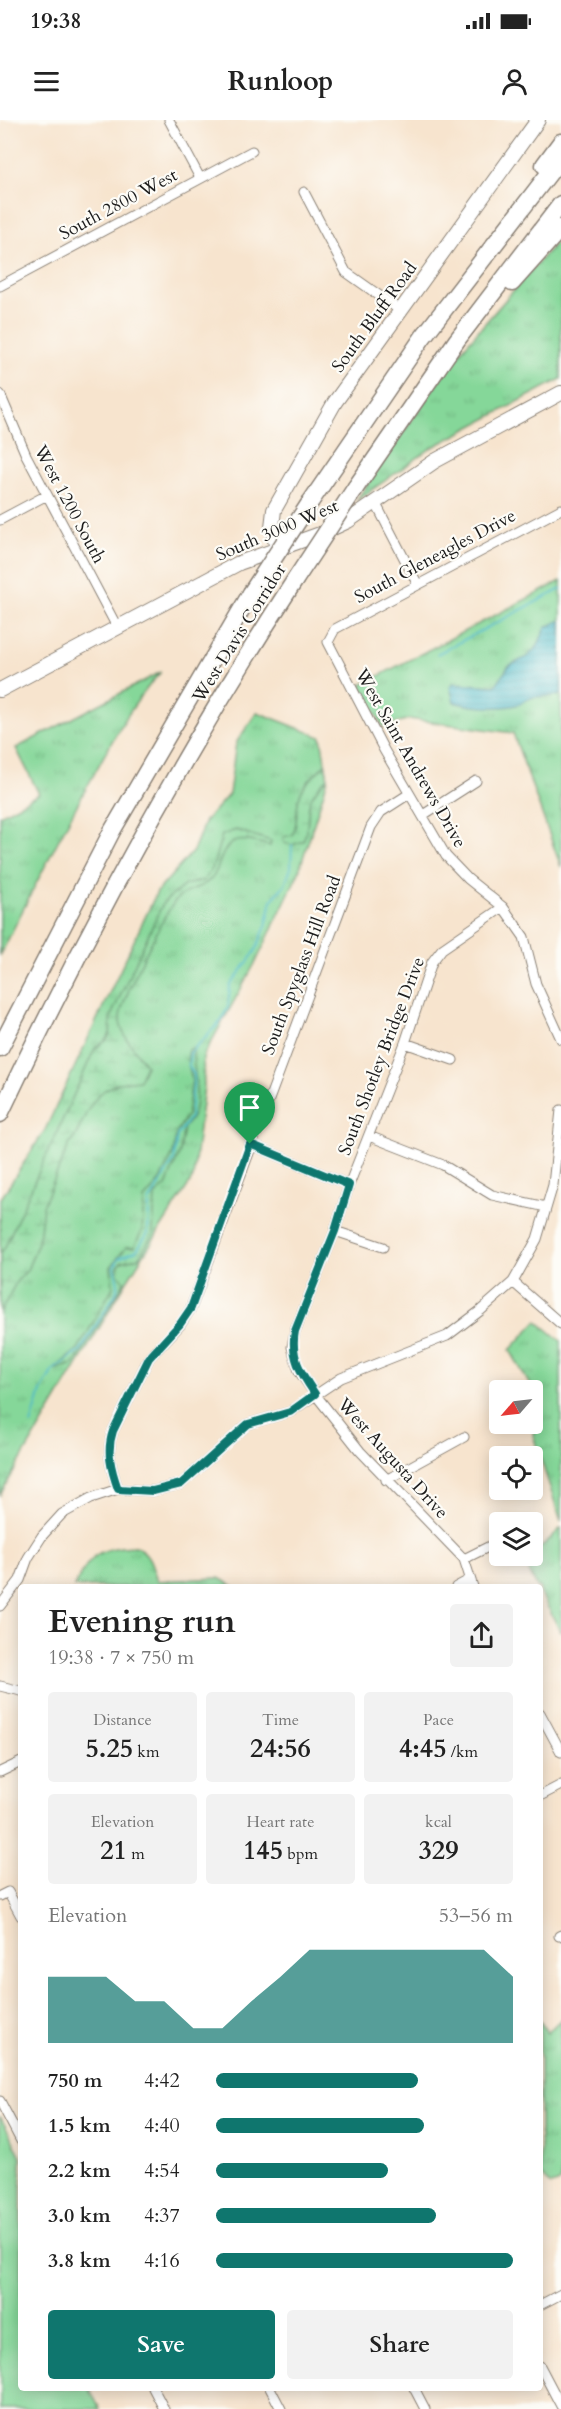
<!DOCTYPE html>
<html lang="en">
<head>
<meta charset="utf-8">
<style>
	body { margin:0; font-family:Cardo,serif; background:#f2f2f2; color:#222; height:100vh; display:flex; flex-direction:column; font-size:22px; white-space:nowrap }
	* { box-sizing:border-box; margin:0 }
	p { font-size:20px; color:#767676 }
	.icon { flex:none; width:33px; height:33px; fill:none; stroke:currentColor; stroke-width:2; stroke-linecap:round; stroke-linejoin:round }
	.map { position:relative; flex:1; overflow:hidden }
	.sheet { position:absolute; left:18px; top:1464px; width:525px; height:807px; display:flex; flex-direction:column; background:#fff; border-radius:6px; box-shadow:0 3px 15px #0003 }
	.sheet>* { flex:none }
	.needle { width:39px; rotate:242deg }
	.buttons { position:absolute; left:489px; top:1260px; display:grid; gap:12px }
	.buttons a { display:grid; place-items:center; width:54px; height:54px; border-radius:6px; background:#fff; box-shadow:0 3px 15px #0003; font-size:30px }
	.pin { position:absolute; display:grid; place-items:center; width:51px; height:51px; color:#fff; margin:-62px -26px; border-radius:50% 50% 50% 0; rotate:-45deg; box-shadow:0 0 6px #0007 }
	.pin .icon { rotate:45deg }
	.round { display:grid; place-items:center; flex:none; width:63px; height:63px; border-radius:6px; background:#f2f2f2 }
	.overview { display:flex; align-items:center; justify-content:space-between; height:102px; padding:0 30px }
	h1 { font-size:33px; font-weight:800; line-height:45px }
	.metrics { display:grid; grid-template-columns:repeat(3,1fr); gap:9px; height:102px; padding:6px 30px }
	.metrics div { display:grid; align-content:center; border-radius:6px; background:#f2f2f2; text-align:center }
	.metrics b { font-size:26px; font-weight:800 }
	.metrics small { font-size:16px; font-weight:400 }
	.metrics p { font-size:16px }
	.chart { height:168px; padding:12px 30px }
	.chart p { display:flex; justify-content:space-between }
	.chart svg { width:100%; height:108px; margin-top:6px; fill:#0f766e; opacity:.7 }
	.action { display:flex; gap:12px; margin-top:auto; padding:12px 30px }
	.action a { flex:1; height:69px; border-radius:6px; background:#0f766e; color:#fff; font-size:24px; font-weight:800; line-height:69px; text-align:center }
	.action a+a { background:#f2f2f2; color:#222 }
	ul { padding:0 30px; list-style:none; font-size:20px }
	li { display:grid; grid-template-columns:96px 72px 1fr; align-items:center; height:45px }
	li i { height:15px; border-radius:8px; background:#0f766e }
	.status { display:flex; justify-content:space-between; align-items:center; height:42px; padding:0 30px; background:#fff; direction:ltr }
	.status svg { height:16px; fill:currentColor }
	header { display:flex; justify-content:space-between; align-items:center; height:78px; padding:0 30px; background:#fff; font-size:27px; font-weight:800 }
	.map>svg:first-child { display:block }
	.grass { fill:url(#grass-tufts); stroke:#507a5a; stroke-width:1.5 }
	.wetland { fill:url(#wetland-marsh); stroke:#507a5a; stroke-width:1.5 }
	.park { fill:#85d799; stroke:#507a5a; stroke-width:1.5 }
	.water { fill:url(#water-rules); stroke:#346b72; stroke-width:1.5 }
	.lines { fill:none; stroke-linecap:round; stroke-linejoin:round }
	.stream { stroke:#4dbac7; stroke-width:2 }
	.street-casing { stroke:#8a8075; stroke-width:11 }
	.secondary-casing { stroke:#8a8075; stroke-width:16 }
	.highway-casing { stroke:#8a8075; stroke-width:19 }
	.street { stroke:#fff; stroke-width:9 }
	.secondary { stroke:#fff; stroke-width:14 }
	.highway { stroke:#fff; stroke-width:16 }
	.highway-bridge-casing { stroke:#8a8075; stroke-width:19; stroke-linecap:butt }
	.highway-bridge { stroke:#fff; stroke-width:16 }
	.route-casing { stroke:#fff; stroke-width:12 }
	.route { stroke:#0f766e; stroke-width:8 }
	.labels { text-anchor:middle; stroke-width:4.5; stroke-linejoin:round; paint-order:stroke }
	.street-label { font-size:18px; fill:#1c1c1c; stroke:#fdfcf7 }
</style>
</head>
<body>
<div class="status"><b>19:38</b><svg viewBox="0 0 49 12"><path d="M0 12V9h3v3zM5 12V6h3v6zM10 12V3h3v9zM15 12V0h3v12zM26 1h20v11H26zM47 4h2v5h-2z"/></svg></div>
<header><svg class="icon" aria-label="menu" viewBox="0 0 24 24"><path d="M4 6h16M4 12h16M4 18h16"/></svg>Runloop<svg class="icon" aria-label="person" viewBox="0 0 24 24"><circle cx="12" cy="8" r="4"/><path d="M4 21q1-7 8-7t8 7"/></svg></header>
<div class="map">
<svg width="561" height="2289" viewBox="0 0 561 2289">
	<defs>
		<pattern id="grass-tufts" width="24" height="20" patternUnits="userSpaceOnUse" patternTransform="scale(1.5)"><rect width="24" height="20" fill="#85d799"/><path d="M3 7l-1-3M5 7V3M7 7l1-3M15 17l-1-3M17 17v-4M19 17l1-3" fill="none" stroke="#72b883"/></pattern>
		<pattern id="wetland-marsh" width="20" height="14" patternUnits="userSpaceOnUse" patternTransform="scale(1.5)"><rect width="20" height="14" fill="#85d799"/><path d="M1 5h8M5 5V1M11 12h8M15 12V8" fill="none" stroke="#72b883"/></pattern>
		<pattern id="water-rules" width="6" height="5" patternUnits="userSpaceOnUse" patternTransform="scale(1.5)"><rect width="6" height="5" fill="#4dbac7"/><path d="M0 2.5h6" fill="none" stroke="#439faa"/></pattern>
	</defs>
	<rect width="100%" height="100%" fill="#fdfcf7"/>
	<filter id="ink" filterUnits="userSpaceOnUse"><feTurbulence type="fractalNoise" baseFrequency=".0167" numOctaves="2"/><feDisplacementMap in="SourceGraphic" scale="12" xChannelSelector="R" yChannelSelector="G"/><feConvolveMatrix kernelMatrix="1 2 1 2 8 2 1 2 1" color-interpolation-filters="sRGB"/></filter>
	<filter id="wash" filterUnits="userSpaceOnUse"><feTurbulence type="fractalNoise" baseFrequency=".008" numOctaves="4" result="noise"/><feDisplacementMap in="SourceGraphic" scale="24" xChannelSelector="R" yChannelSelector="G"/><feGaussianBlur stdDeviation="1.35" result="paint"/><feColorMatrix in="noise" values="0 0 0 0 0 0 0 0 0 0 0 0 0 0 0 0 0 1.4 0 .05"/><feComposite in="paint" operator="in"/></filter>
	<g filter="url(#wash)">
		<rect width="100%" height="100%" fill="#f7e4ce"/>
		<path class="grass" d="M561,116V259L433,327L356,381L452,241Z
			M561,461V747L513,613L409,599L383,607L361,565Z
			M161,552C132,583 113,619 93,656C60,715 30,775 0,836V695L39,674L16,628Z
			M257,592L321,617L328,659L298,754L258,838L203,937L204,966L193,1058L127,1161L0,1375V1080L45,1010L157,772L193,731L205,701L229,674L236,623Z
			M537,1201L561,1221V1402L533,1315L540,1283L510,1230Z
			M561,1408V1513L540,1472V1467H537L525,1443Z
			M135,1426C151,1433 152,1446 157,1461L219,1458L235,1467H74C91,1434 97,1428 135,1426Z
			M561,1899V2062L551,2065L540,2054V1900L547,1913Z"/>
		<path class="wetland" d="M325,644L328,658C296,687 316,690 303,721L292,725L284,723L283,717L292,715C299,705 295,690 299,678C303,664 316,654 325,644Z
			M236,710L271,721L270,726C259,723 244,718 234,722C221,728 220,747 213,757C204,768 188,769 178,778C166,789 121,881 120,897C119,915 137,931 146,945L139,960C109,962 95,972 83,1000C79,1008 76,1018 69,1025L43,1086L39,1120L27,1150L17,1161L0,1193V1132L4,1129L95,928C110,920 112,915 110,898L163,783L185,765L204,760L212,749L222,715Z
			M193,927C192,951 206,989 184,1007L180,1032L166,1066L155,1075L153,1113L140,1137L121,1142L117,1148L118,1154L125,1161L74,1244L53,1250L78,1229L113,1167L111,1147L126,1127H134L142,1111L144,1079L158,1063L173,1034L176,1013L187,995L192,959L187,940L189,930Z"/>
		<path class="park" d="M0,1996L21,2036V2268H92L90,2270L100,2289H0Z"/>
		<path class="water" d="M561,500V575C548,578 530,573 520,584C501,589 473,588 454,582L450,567L453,563L495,566L509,546L527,537L537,527L546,507Z"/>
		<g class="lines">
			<path class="stream" d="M437,534L561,469
				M31,1305L41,1271L53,1250L80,1231L116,1173L118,1163L114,1147L119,1138L137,1130L148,1113L149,1082L174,1040L177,1016L190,997L194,955L189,946L190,933L222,900L228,886L230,866L255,832L266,806L272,780L285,764L291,748L292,725"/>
		</g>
	</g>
	<g filter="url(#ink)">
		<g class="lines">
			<g class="street-casing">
				<path id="street" d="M169,0L200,58
					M304,72L346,152L401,191
					M0,166L252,31
					M0,274L26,335L117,507
					M376,384L417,463
					M561,389L335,509L328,522L384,630L446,736L468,759L503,787L524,817L536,864L561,919
					M0,400L47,375
					M423,695L476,661
					M405,923L453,940
					M369,1016L443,1045L492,1075L546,1087
					M250,1024L349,1065
					M335,1111L383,1127
					M513,1162L561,1204
					M386,1360L464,1317
					M118,1369C111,1349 106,1331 113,1311L149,1238L180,1205L191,1188L371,707L381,692L409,674
					M464,1439L500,1421
					M456,1467L469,1460
					M473,1467L464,1439L360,1331L315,1274L299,1251L292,1227L295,1211L335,1111L349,1065L405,923L432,842L442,829L503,787
					M0,1486L20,1460L28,1438L42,1416L62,1394L91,1378L118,1369L153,1371L181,1364L248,1304L290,1292L341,1258L447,1216L480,1191L513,1162L537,1119L553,1065L561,990
					M0,1566L21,1571
					M540,1593L561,1632
					M0,1652L21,1642
					M540,1676L561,1665
					M0,1776L8,1772L21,1796
					M559,1816L561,1815
					M0,1981L21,2021
					M540,2185L561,2174
					M540,2246L561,2286
					M153,2268L164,2289
					M270,2268L281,2289
					M414,2268L425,2289"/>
			</g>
			<g class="secondary-casing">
				<path id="secondary" d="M277,429L272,407L274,390L335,282L538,0
					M0,570L239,443L320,414L348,401L435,341L561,273"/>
			</g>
			<g class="highway-casing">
				<path id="highway" d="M544,45L561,22
					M512,163L561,108
					M356,367L457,220L561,84
					M311,381L423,217L561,38
					M0,928L112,711L251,473
					M0,994C87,810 184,631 295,460"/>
			</g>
			<use href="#street" class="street"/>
			<use href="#secondary" class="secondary"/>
			<use href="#highway" class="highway"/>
			<g class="highway-bridge-casing">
				<path id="highway-bridge" d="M295,460L356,367
					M251,473L311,381"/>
			</g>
			<use href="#highway-bridge" class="highway-bridge"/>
		</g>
	</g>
	<g class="lines" filter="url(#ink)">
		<g class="route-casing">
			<path id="route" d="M250,1024L349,1065L335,1111L295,1211C290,1237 301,1253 315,1274L290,1292L248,1304L181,1364L153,1371L118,1369C111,1349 106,1331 113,1311L149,1238L180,1204L191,1188Z"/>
		</g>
		<use href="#route" class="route"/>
	</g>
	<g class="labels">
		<g class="street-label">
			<text transform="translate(118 84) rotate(-28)" y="6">South 2800 West</text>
			<text transform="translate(374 197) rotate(-54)" y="6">South Bluff Road</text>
			<text transform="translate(70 384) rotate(62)" y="6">West 1200 South</text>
			<text transform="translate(277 410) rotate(-23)" y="6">South 3000 West</text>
			<text transform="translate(435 436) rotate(-28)" y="6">South Gleneagles Drive</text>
			<text transform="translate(239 513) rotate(-58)" y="6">West Davis Corridor</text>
			<text transform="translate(411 638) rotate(60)" y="6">West Saint Andrews Drive</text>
			<text transform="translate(301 845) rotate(-69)" y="6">South Spyglass Hill Road</text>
			<text transform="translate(381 936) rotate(-69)" y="6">South Shotley Bridge Drive</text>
			<text transform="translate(393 1338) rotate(48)" y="6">West Augusta Drive</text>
		</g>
	</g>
</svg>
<div class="buttons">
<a><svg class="needle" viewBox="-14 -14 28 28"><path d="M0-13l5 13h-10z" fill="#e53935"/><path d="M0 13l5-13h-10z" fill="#767676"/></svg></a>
<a><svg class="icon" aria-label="locate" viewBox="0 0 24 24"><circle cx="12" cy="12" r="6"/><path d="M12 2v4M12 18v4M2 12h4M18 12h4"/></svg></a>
<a><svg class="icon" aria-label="layers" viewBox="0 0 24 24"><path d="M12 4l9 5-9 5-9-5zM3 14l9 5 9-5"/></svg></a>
</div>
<div class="pin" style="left:250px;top:1024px;background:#1e9e55"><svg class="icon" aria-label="arrive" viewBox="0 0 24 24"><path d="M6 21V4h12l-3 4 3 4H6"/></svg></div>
<section class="sheet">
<div class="overview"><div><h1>Evening run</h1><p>19:38 · 7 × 750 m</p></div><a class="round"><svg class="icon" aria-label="share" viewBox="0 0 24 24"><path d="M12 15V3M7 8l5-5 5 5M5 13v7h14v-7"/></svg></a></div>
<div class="metrics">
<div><p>Distance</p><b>5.25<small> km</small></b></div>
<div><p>Time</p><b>24:56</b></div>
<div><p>Pace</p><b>4:45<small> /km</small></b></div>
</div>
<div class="metrics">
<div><p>Elevation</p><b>21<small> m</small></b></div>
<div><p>Heart rate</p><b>145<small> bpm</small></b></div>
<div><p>kcal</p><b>329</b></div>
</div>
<div class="chart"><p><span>Elevation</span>53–56 m</p>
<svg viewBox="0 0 160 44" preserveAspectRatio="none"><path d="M0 44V17L10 17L20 17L30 27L40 27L50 38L60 38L70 27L80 17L90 6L100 6L110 6L120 6L130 6L140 6L150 6L160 17V44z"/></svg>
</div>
<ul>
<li><b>750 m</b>4:42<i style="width:68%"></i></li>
<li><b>1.5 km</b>4:40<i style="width:70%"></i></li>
<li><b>2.2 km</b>4:54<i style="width:58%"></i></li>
<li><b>3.0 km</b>4:37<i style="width:74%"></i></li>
<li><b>3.8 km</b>4:16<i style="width:100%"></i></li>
</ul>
<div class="action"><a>Save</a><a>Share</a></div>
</section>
</div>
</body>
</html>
